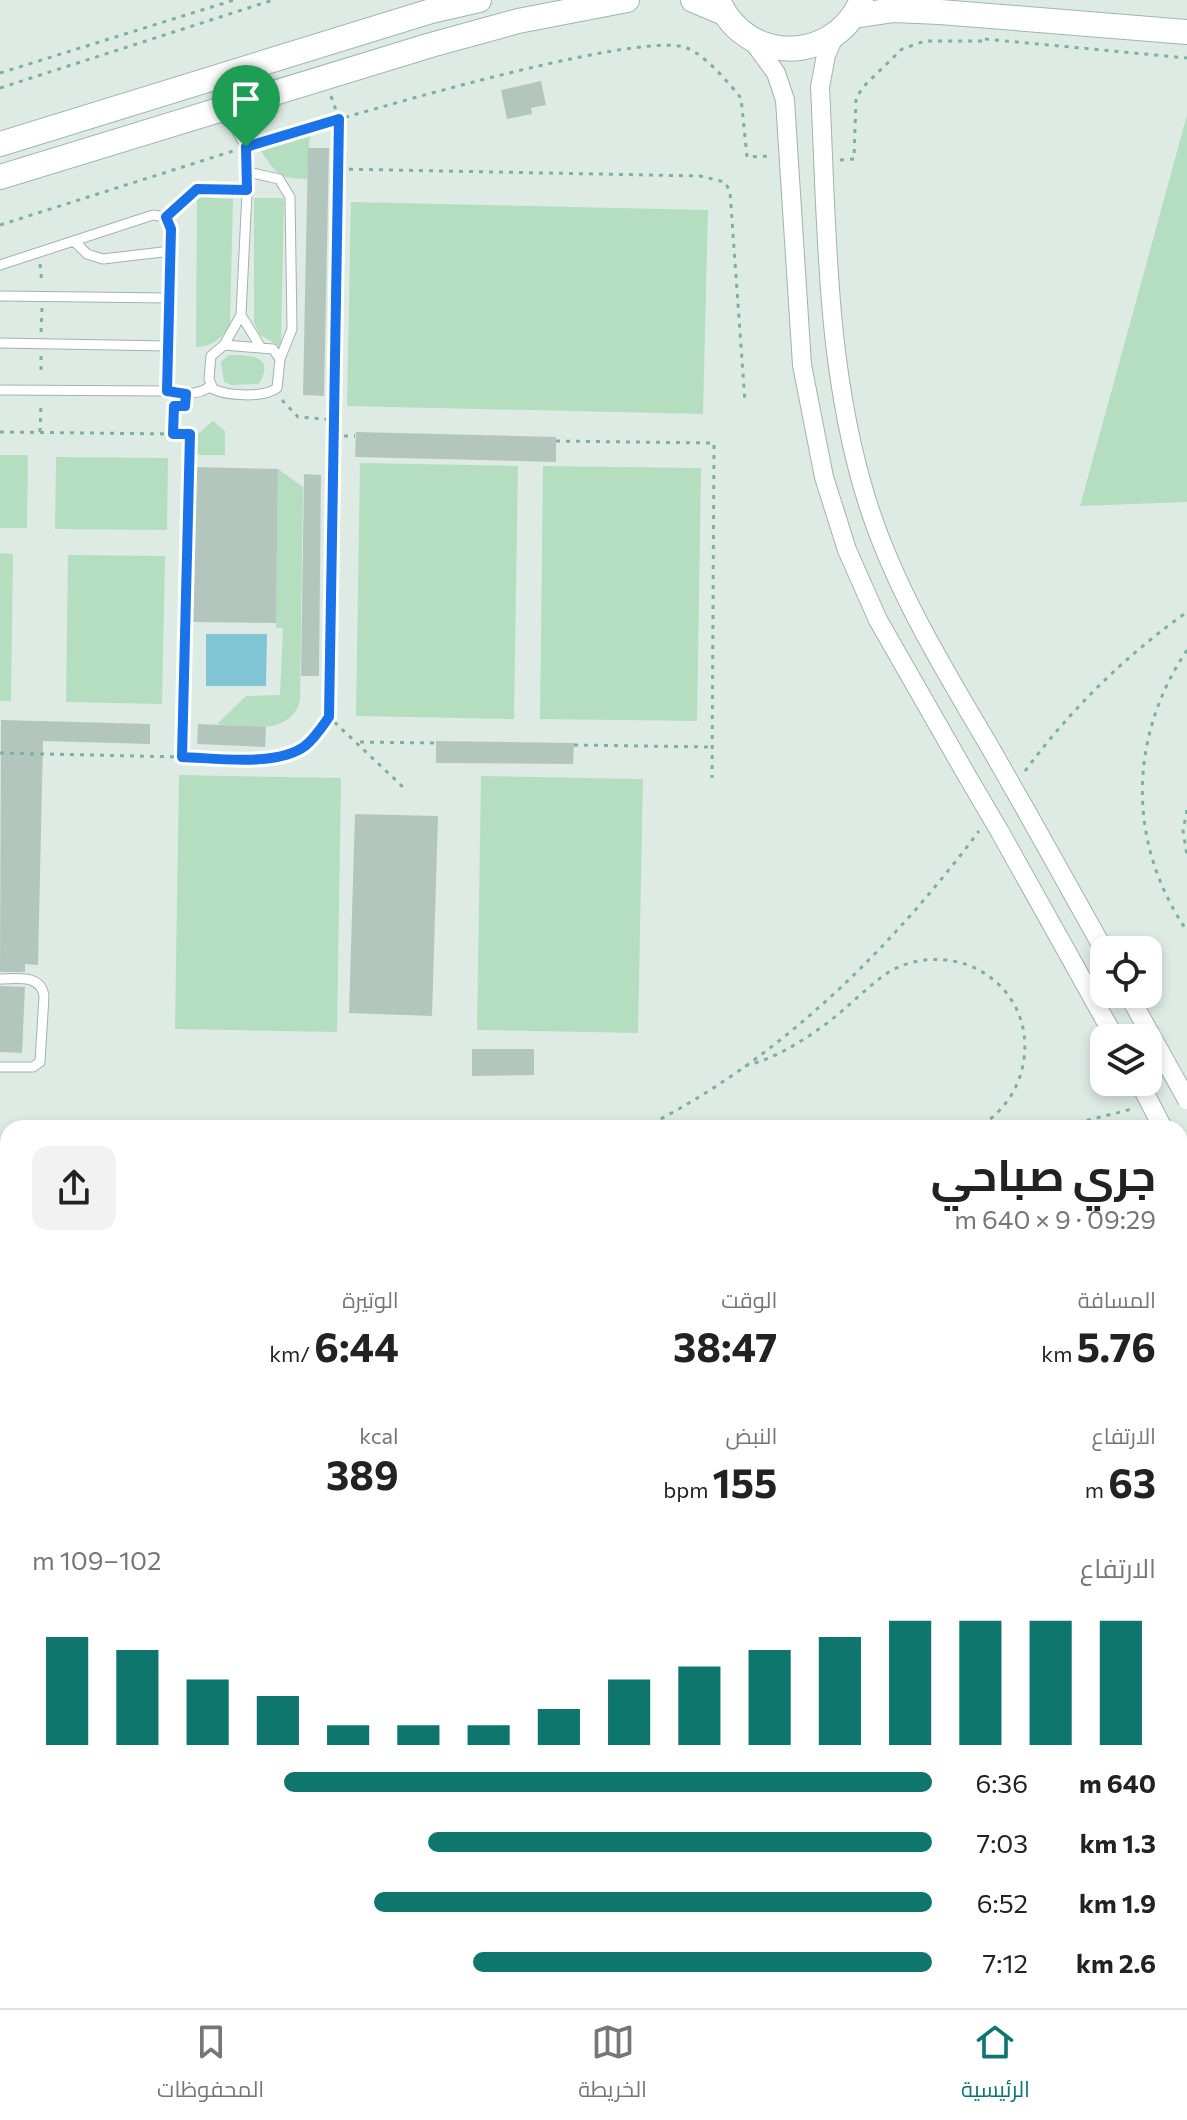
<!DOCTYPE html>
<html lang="ar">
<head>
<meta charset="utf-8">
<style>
	body { margin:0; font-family:Commissioner,Cairo,sans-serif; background:#f2f2f2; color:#222; direction:rtl; height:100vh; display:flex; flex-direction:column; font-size:30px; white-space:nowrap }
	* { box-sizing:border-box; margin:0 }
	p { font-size:26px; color:#767676 }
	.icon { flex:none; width:44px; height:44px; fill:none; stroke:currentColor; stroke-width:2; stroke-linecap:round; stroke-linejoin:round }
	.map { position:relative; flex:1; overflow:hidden; direction:ltr }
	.panel { position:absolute; left:0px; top:1120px; width:1188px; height:888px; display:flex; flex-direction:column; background:#fff; border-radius:24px 24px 0 0; box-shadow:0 4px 12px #0003; direction:rtl }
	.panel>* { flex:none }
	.buttons { position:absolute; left:1090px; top:936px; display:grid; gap:16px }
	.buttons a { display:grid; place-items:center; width:72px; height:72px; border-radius:16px; background:#fff; box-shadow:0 4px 12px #0003; font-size:40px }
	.pin { position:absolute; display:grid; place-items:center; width:68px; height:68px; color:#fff; margin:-82px -34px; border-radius:50% 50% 50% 0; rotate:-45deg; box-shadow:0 0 8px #0007 }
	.pin .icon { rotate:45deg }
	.round { display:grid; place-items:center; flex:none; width:84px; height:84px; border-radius:16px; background:#f2f2f2 }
	.summary { display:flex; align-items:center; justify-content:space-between; height:136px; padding:0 32px }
	h1 { font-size:44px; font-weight:700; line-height:60px }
	.stats { display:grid; grid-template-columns:repeat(3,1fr); gap:12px; height:136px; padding:8px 32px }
	.stats div { display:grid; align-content:center }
	.stats b { font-size:40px; font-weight:700 }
	.stats small { font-size:22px; font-weight:400 }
	.stats p { font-size:22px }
	.chart { height:224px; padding:16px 32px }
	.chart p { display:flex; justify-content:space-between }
	.chart svg { width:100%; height:144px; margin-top:8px; stroke:#0f766e; stroke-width:6 }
	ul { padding:0 32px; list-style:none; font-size:26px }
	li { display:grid; grid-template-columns:128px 96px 1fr; align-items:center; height:60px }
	li i { height:20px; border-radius:10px; background:#0f766e }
	.menu { display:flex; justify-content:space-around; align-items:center; height:112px; border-top:2px solid #e0e0e0; background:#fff; font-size:22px; color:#767676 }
	.menu a { display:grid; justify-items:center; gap:4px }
	.menu .active { color:#0f766e }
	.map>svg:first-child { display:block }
	.green { fill:#b5dec1 }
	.water { fill:#81c5d4 }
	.building { fill:#b3c6be }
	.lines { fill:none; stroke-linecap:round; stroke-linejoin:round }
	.service-casing { stroke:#a1b3ac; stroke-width:11 }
	.minor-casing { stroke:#a1b3ac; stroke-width:20 }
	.secondary-casing { stroke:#9cb7ae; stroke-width:26 }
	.path { stroke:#7cb1a2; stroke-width:3; stroke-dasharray:4 6; stroke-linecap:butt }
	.service { stroke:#fff; stroke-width:9 }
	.minor { stroke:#fff; stroke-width:18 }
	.secondary { stroke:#fff; stroke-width:24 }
	.minor-bridge-casing { stroke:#a1b3ac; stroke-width:20; stroke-linecap:butt }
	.minor-bridge { stroke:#fff; stroke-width:18 }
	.route-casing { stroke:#fff; stroke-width:16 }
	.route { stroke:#1a73e8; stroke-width:10 }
</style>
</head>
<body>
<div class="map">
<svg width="1187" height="2008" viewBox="0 0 1187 2008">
	<rect width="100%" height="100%" fill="#deebe5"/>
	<path class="green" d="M1187,115V502L1080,506Z
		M310,134L307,179C279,179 276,174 261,151Z
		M197,197L233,199L230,324C223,338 212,347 196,347Z
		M254,198H283L284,202L281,344L279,346L260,335L254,323Z
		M351,202L708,210L703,414L347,406Z
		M229,355C249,355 276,355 259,384L231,385L224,382L221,362Z
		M213,421L225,431V455H199L196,452L198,434Z
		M0,455H28L27,528H0Z
		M56,457L168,458L167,530L55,529Z
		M360,463L518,466L514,719L356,716Z
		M543,466L701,468L697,721L540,719Z
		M278,469L303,487L300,700C291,737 246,726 217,724L246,696L280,695L283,628H276V623Z
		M0,553L13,554L11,701H0Z
		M68,555L165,556L162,704L66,702Z
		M179,775L341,778L337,1032L175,1029Z
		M481,776L643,779L638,1033L477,1030Z
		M1187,1820V1915L1180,1916V1827Z"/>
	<path class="water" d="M206,634H267L266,686H206Z"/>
	<path class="building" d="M541,81L546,105L531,108L532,114L507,119L501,90Z
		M308,148H329L324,396L303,395Z
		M356,432L556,437V462L355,457Z
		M194,467L278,469L276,623L191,622Z
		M304,474L321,475L319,676H301Z
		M1,720L150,724V744L43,741L38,965L25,964V972H0Z
		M198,724L266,727L265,747L197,744Z
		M436,741L574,743L573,764L436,763Z
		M355,814L438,816L432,1016L349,1013Z
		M0,986L25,987L22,1053L0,1052Z
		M472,1049H534V1075L472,1076Z"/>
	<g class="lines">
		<g class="service-casing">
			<path id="service" d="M218,114L234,126L246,147
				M248,172L279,179L290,197L292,329L280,359
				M74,241L87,254L103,259L171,251
				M0,265L153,215L166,217L171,229L167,391
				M0,296L170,298
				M241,315L260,346
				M0,343L168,346
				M224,345L273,349L280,359L277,388C264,398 228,396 213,389L209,379L211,356L224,345L241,315L248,172L246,147L249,115L255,105
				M0,390L167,391C183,394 197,396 211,386
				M0,979C17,979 41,974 44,996L40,1062L33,1067H0
				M0,1846H8
				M0,1863L8,1864
				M1180,1926L1187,1924
				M203,2000V2008
				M648,2000V2008
				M27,2004L42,2008
				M185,2008L186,2000
				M1055,2008L1060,2000"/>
		</g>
		<g class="minor-casing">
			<path id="minor" d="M834,37L826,55L820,87C827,225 825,367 867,501C895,590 944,669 991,749
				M752,40L776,73L785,100L802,365L824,477L847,550L878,620L966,774
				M1028,814L1104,950
				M1000,832L1115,1038
				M1128,994L1167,1064
				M1180,1169L1187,1190
				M1180,1631L1187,1616
				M1180,1779L1187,1780
				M0,1803L8,1802
				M0,1816H8
				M878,2008L886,2000
				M925,2008L933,2000"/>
		</g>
		<g class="secondary-casing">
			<path id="secondary" d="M693,0L724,13
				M718,0C745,64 832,65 861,2
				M854,16L894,10L940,12L1187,32
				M0,144L431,11L479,0
				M0,177L431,45L518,21L627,0"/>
		</g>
		<path class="path" d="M985,39L1187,58
			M0,73L234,0
			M0,88L273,0
			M331,96L339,119V169L329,717L403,787
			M259,143C325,123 638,28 687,48C706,56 728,82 741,98L747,157L770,156
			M840,160L854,159L856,98L864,86L902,49L925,41H985
			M339,169L700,176L725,182L730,192L745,402
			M175,209L197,189L236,190
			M0,225L233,151
			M40,264L42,284
			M41,332L42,308
			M41,356V376
			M282,400L298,417L335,420
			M0,432L173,434L174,406H177
			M40,432L41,404
			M173,434H190L182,757C216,758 277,767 305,746C315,738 322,727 329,717
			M334,436H355
			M556,441L714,443L712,778
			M1187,650C1128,738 1127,843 1187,931
			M360,742L436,743
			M574,745L712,747
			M0,753L182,757
			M1025,771C1071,709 1125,656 1187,612
			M1187,810L1183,831L1187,855
			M745,1066C776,1058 801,1042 826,1024C846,1009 863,991 883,976C916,952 965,954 996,982C1018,1001 1028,1030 1024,1059C1020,1089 1003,1112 978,1128
			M643,1128C778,1061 890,950 979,831
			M1058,1128L1132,1109
			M0,1175L8,1177
			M0,1246H8
			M0,1358L8,1351
			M0,1406L8,1404
			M0,1462L3,1474L0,1481
			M0,1554H8
			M0,1603L8,1595
			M0,1747L8,1748
			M1180,1818L1187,1815
			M1180,1953L1187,1950
			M979,2008L987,2000
			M1119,2008L1124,2000
			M1177,2008L1187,1997"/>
		<use href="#service" class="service"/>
		<use href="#minor" class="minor"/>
		<use href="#secondary" class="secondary"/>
		<g class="minor-bridge-casing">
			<path id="minor-bridge" d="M991,749L1028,814
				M966,774L1000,832
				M1167,1064L1187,1100
				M1139,1082L1163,1128"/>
		</g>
		<use href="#minor-bridge" class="minor-bridge"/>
	</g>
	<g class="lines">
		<g class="route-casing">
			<path id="route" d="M339,119L329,717C322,727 315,738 305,746C277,767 216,758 182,757L190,434H173L174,406H185L186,394L167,391L171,229L166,217L197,189L247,190L246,147Z"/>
		</g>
		<use href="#route" class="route"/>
	</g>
</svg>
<div class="buttons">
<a><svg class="icon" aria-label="locate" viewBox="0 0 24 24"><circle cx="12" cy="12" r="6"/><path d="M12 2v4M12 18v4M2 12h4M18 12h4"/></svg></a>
<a><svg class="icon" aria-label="layers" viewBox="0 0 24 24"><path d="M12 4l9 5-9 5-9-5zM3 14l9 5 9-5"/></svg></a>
</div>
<div class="pin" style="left:246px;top:147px;background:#1e9e55"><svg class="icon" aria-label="arrive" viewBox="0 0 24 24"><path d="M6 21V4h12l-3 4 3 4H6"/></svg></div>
<section class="panel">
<div class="summary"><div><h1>جري صباحي</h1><p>09:29 · 9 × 640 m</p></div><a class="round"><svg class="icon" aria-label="share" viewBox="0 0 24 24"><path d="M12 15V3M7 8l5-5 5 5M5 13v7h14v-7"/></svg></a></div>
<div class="stats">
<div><p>المسافة</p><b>5.76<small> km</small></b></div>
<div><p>الوقت</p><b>38:47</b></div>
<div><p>الوتيرة</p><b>6:44<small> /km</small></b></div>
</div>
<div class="stats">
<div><p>الارتفاع</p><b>63<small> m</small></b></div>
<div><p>النبض</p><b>155<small> bpm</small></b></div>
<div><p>kcal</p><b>389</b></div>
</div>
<div class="chart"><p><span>الارتفاع</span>102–109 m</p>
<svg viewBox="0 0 160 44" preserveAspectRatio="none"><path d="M5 44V11M15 44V15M25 44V24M35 44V29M45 44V38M55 44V38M65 44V38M75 44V33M85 44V24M95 44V20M105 44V15M115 44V11M125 44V6M135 44V6M145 44V6M155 44V6"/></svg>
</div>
<ul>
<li><b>640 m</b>6:36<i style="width:72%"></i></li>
<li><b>1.3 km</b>7:03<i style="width:56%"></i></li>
<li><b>1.9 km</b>6:52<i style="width:62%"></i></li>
<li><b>2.6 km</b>7:12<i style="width:51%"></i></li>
</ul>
</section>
</div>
<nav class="menu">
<a class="active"><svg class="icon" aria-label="home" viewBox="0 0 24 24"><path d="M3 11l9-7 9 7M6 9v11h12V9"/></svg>الرئيسية</a>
<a><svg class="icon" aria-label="map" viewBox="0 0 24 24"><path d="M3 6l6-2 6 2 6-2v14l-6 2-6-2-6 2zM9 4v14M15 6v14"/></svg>الخريطة</a>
<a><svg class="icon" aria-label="saved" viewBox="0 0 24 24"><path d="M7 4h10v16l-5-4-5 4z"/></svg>المحفوظات</a>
</nav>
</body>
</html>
